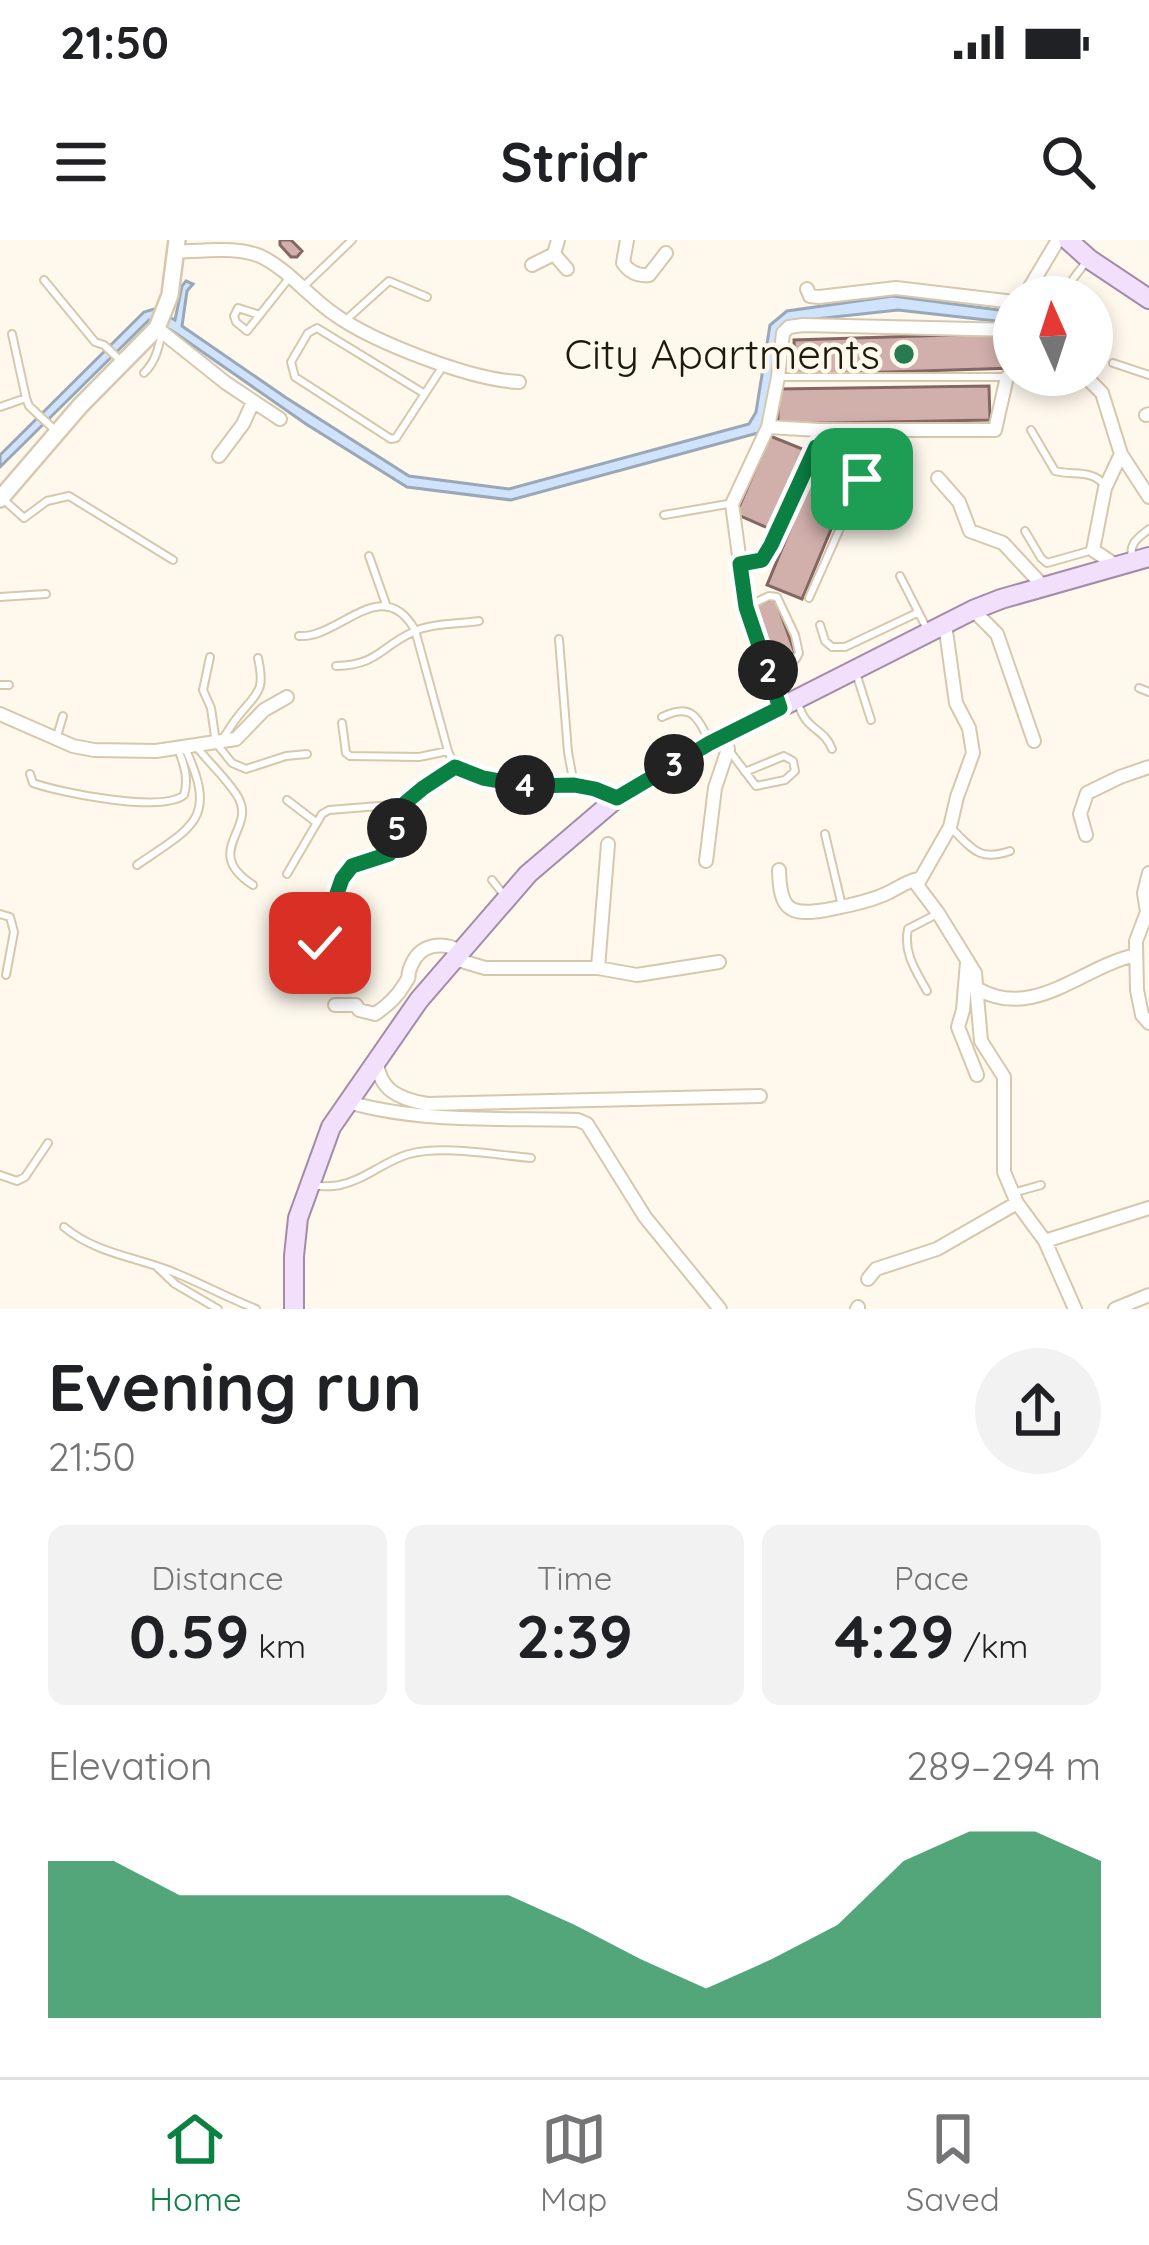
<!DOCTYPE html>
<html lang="en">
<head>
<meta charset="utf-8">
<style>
	body { margin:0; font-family:Quicksand,sans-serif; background:#f2f2f2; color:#202124; height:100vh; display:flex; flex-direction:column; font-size:45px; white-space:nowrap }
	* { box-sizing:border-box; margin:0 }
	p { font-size:39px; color:#757577 }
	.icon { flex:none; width:66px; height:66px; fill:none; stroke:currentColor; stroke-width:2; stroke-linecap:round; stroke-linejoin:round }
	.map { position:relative; height:1069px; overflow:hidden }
	.side { display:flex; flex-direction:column; background:#fff; flex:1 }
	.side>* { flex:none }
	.needle { width:78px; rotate:357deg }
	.fabs { position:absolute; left:993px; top:36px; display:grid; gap:24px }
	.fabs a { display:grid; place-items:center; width:120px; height:120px; border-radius:50%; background:#fff; box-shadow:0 6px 18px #0003; font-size:60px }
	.pin { position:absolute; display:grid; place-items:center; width:102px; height:102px; color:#fff; margin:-51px; border-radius:24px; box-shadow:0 6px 18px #0006 }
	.km { position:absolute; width:60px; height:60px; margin:-30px; border-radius:50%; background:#222; color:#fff; font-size:33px; line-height:60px; text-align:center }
	.round { display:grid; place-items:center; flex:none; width:126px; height:126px; border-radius:63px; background:#f2f2f2 }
	.summary { display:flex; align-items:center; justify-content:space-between; height:204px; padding:0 48px }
	h1 { font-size:66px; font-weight:800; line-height:90px }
	.stats { display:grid; grid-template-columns:repeat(3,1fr); gap:18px; height:204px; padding:12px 48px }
	.stats div { display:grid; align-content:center; border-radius:18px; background:#f2f2f2; text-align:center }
	.stats b { font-size:60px; font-weight:800 }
	.stats small { font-size:33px; font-weight:400 }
	.stats p { font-size:33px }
	.chart { height:336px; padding:24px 48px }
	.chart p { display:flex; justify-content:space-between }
	.chart svg { width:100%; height:216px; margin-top:12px; fill:#0b8043; opacity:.7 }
	.status { display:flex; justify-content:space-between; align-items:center; height:84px; padding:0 60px; background:#fff; direction:ltr }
	.status svg { height:33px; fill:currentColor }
	header { display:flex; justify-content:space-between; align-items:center; height:156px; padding:0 48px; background:#fff; font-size:54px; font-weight:800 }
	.menu { display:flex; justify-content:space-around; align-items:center; height:168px; border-top:3px solid #e0e0e0; background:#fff; font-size:33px; color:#757577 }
	.menu a { display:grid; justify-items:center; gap:6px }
	.menu .current { color:#0b8043 }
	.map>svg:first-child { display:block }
	.water { fill:#cfe3fd; stroke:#9aa7b6; stroke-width:3 }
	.building { fill:#d1b0ac; stroke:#846663; stroke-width:3 }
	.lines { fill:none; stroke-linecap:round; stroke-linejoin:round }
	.service-casing { stroke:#d6c8ad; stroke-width:10 }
	.minor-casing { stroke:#d6c8ad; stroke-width:16 }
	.tertiary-casing { stroke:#d6c8ad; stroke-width:20 }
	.primary-casing { stroke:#a38ca7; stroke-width:22 }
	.service { stroke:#fff; stroke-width:6 }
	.minor { stroke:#fff; stroke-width:12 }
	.tertiary { stroke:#fff; stroke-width:15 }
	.primary { stroke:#f2dffb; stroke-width:18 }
	.route-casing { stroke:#fff; stroke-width:24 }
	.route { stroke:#0b8043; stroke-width:15 }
	.poi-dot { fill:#287b4e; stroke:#fef8ed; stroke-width:4.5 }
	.labels { text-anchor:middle; stroke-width:9; stroke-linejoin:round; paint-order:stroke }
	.poi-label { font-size:42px; fill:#1f1a10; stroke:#fef8ed; text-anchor:end }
</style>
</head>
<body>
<div class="status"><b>21:50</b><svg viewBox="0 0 49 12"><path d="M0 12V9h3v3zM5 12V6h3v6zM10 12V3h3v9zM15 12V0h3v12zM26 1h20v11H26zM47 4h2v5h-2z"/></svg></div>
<header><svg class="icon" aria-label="menu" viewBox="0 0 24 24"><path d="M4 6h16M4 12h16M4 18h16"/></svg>Stridr<svg class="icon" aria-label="search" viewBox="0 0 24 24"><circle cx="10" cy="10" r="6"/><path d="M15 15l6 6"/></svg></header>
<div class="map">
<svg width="1149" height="1069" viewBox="0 0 1149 1069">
	<rect width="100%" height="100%" fill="#fef8ed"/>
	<path class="water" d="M186,41L193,44L187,51L182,86L285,157L409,236L509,249L749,184L756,172L770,85L787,71L893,56L1014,72V83L898,70L787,82L766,180L758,193L511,260L407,247L306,184L171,90L149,80L0,227V215L144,72L154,69L175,80L182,46Z"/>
	<path class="building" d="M280,0H291L302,11L297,17H291L280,5Z
		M1014,93V128L795,135L794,100Z
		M989,146L990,180L778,184V149Z
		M770,196L805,210L770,289L736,274Z
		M822,212L857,227L802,359L767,345Z
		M775,358L795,413L769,422L749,367Z"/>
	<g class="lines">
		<g class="service-casing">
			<path id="service" d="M44,40L95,102L104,105L123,123
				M303,47L352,0
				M1068,57L1073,39L1086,22
				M260,75L238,68L234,76L236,82L247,91L290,37
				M347,79L389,41L427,57
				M12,94L26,158
				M1113,123L1149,135
				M144,133C156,121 158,109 162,93
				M778,137H1007
				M425,154L317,88L308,93L291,122L295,137L391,199L396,198L443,126
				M0,167L26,158L29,166L57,192
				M1031,190L1055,231C1073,236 1092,229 1104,245
				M4,260L24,278L47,261L69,256L173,320
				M664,275L728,264
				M1025,291L1041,318L1047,323L1093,310
				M369,316L387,367
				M1132,318C1129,303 1138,298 1149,289
				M743,323L762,319L771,305L816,207L814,198L818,192
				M900,336L927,389
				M0,357L46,354
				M809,358L862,239L858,221L816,207
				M748,366L769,356L777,357L795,395L799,413L796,419L768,429
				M820,385L825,401L832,407H845L917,373
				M299,396C339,399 382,332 415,390L448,511L455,527C480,534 503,544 529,546C563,550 579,542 614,557
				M559,399L568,512L574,545
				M210,417L203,450L211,468L216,503L232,523L246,529L286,516L307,514
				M336,426C378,425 380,407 413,392C431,383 459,384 479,381
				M856,433L871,480
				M0,445H9
				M1139,448L1149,452
				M798,463C807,493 823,486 832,509
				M662,477C691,463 696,475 709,500
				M342,483L346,513L350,516L419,517L448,511
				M57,496L63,476
				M222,500C228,491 233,482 240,474C259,451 265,450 258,418
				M196,506C208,522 231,543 239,559C255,590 202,612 253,645
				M728,509L756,546L785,540L795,531L793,521L784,516L745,532
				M30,534L33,543C61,553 162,573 184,555C189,539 184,524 178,509
				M287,560L317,583
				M950,587C972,608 978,622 1010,611
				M825,594L842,666
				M137,625C194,586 218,579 185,508
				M287,634L322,574L329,570L404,564
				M492,640L504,655
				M0,674L10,677L14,692L6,735
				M320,703L342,639L352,626L389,614L404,564L423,547L455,527
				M927,751C916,731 903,713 908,689L935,675
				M0,935L17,941L25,937L48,903
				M312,946C321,946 331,947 340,945C365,940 384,921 409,914C443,905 495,915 531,918
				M1016,952L1041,945
				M64,987C98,1015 139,1017 178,1034C204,1045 229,1058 256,1069
				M157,1027L175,1044L218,1069"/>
		</g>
		<g class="minor-casing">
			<path id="minor" d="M558,0L554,14L567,29
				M627,0L623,23C630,33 639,36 649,35L666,13
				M175,12C201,11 235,6 260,16C288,29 309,57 334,74C373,102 471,140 519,142
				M532,25L554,14
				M807,49L810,56L819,57L896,48L1014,62
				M1024,57L1058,0
				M157,88L226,143L280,179
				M1084,135L1102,153L1121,214L1149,257
				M1146,175L1149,174
				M768,187L819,190H995L1007,137L1014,134
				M219,216L243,184L253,162
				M938,238L959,262L970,291L1003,303L1044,347
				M1117,326L1093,310L1105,248L1121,214
				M973,370L997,394L1034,501
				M945,384L956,463L969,488L973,513L957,557L950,587L917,645L938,673L975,733L981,801L1004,837V932L1017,963L1045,1001L1075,1069
				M780,468L746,367L732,264L768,187L778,137L783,93L789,87L803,85L1014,90
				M0,474L73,506L94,510L156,511L236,499L264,470L287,457
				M1086,595L1080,574L1087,553L1120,537L1149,527
				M706,621L715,548L728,509L724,496
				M779,630C780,670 789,676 826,670C846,666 864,663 883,655C896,650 904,642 918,639
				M1149,633L1144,653L1147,672L1136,701L1137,750L1142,775L1149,783
				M455,719L485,728H598L637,735L719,722
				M967,722L963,770L958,787L977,835
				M598,728L608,604
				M978,749C1034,781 1083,726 1136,715
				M335,765H356L359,770L375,774C387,766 397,757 404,745C413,731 405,741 411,726C420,703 443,701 462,712
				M377,819C378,850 399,859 427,864L760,856
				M348,862C421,883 502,878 578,880L587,884L645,977L720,1069
				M1045,1001L1149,968
				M868,1039L876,1029L937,1009L1017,963
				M857,1069L858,1067
				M1115,1069L1149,1055"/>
		</g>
		<g class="tertiary-casing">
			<path id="tertiary" d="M0,259L80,166L157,88L170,55L177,0"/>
		</g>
		<g class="primary-casing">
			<path id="primary" d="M1068,0L1089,19L1149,59
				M294,1069V1016L298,978L331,887L419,760L528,634L617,558L647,540L724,496L973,370L1001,359L1149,317"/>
		</g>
		<use href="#service" class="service"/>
		<use href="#minor" class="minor"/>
		<use href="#tertiary" class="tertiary"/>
		<use href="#primary" class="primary"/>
	</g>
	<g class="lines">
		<g class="route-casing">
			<path id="route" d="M320,703L342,639L352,626L389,614L404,564L423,548L455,527L483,538L528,546L574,545L595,549L617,558L710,503L780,468L746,367L740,324L762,320L771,305L816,207L858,221L862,239"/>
		</g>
		<use href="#route" class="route"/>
	</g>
	<circle class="poi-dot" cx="904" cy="114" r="12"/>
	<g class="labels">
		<g class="poi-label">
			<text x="880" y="129">City Apartments</text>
		</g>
	</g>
</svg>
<div class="fabs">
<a><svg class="needle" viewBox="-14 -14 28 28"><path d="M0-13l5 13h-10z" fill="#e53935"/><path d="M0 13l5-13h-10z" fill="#757577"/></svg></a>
</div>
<div class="pin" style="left:862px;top:239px;background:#1e9e55"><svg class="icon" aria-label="arrive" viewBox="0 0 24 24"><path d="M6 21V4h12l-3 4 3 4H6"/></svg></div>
<div class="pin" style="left:320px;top:703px;background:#d93025"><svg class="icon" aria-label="check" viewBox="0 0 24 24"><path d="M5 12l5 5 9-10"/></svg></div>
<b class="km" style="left:768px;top:430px">2</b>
<b class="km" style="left:674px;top:524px">3</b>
<b class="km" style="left:525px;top:545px">4</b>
<b class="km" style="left:397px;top:588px">5</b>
</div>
<section class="side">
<div class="summary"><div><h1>Evening run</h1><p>21:50</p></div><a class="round"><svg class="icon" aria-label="share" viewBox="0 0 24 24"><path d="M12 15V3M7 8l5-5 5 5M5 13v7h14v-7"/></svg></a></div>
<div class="stats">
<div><p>Distance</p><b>0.59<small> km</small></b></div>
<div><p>Time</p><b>2:39</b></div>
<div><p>Pace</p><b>4:29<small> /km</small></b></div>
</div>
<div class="chart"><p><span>Elevation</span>289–294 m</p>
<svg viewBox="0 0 160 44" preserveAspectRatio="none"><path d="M0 44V12L10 12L20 19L30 19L40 19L50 19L60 19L70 19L80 25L90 32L100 38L110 32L120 25L130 12L140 6L150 6L160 12V44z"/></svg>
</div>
</section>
<nav class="menu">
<a class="current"><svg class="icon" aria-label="home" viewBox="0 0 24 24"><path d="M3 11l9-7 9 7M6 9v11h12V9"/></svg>Home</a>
<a><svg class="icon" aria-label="map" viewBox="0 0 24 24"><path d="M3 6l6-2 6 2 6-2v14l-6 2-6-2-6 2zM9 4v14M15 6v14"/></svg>Map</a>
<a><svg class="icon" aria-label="saved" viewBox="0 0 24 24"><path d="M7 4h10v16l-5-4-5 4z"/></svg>Saved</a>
</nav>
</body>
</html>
